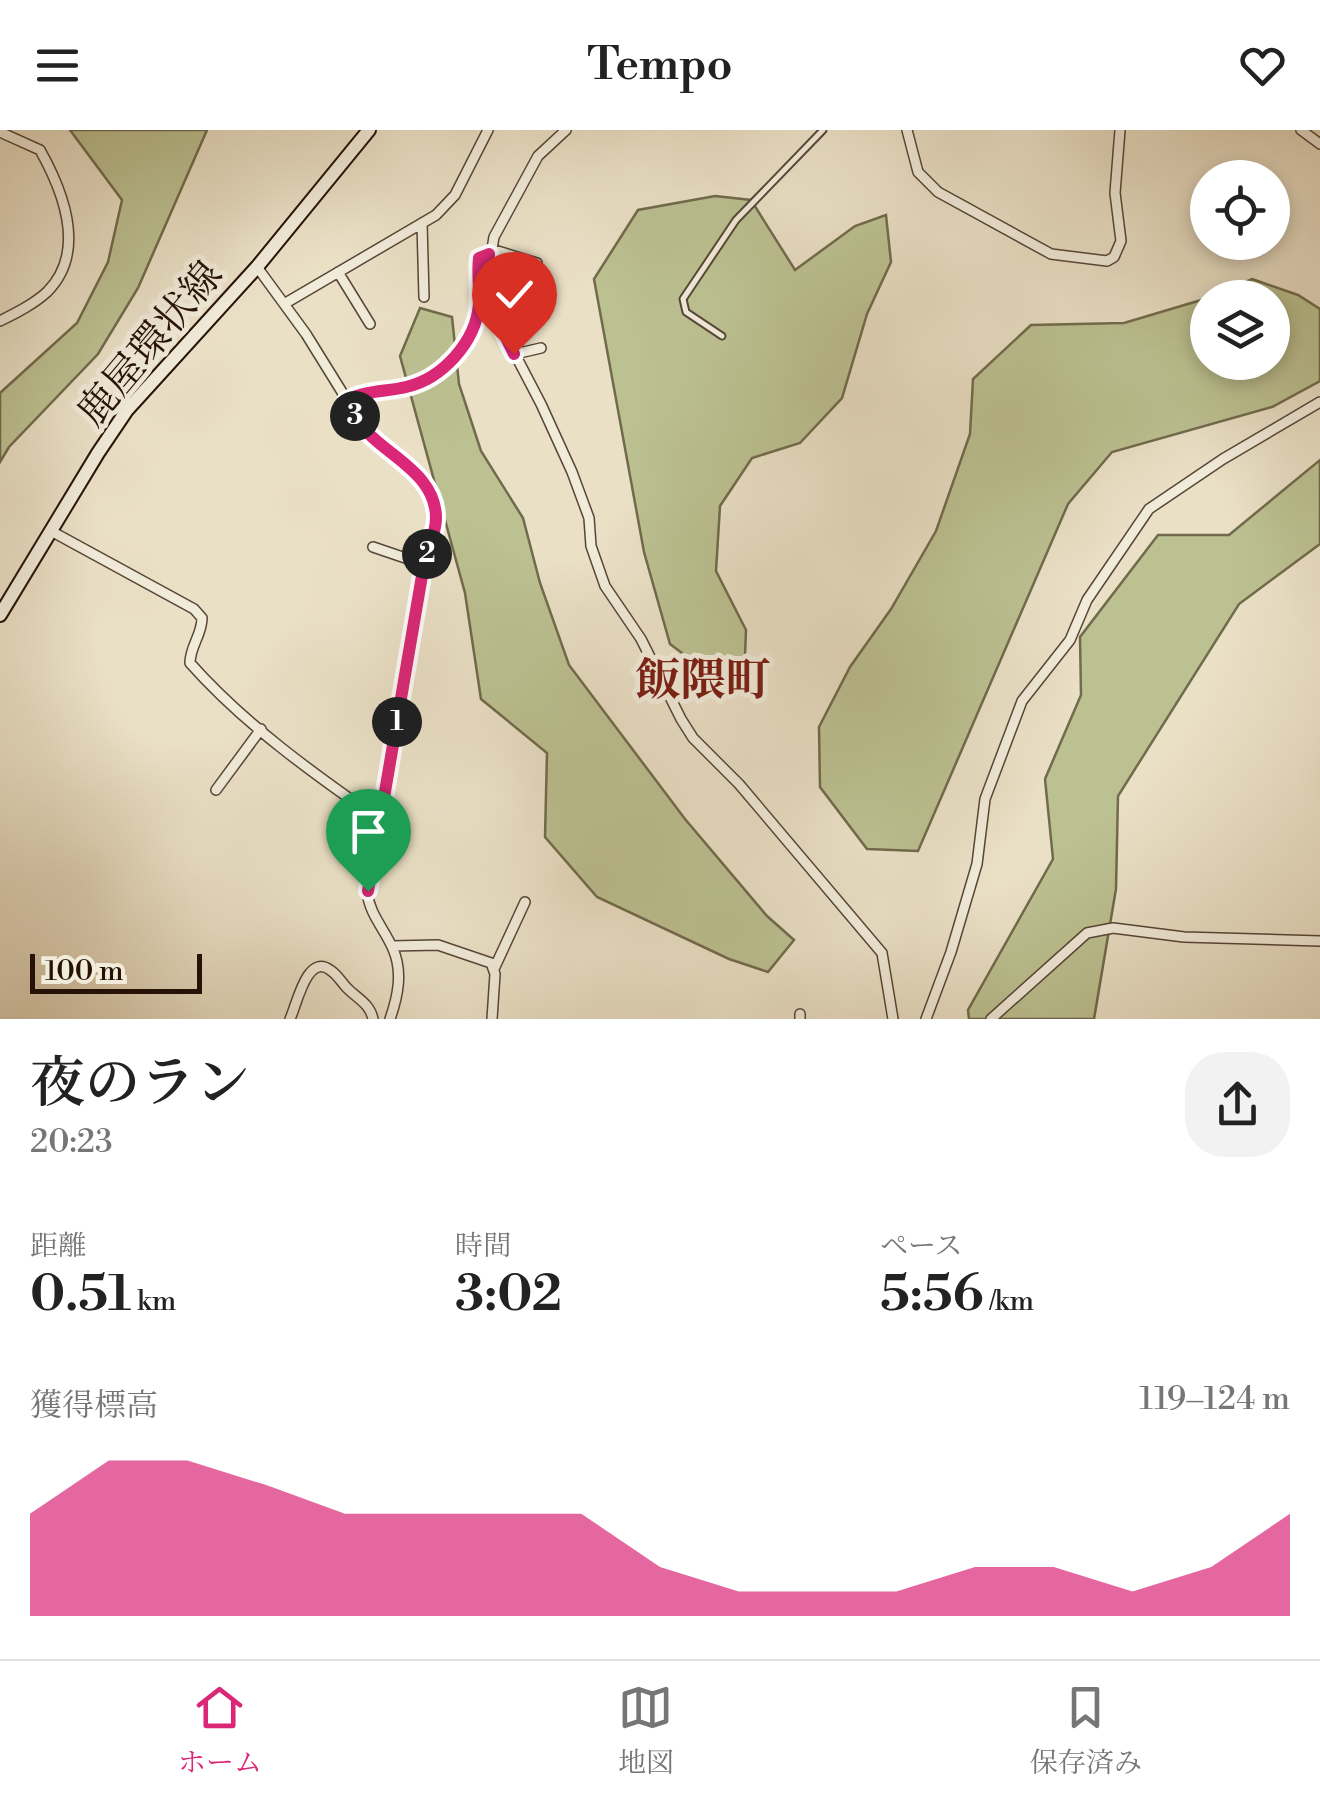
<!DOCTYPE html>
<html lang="ja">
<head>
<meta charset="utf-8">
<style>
	body { margin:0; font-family:"Libre Bodoni","Noto Serif JP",serif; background:#f2f2f2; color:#222; height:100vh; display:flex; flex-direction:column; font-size:38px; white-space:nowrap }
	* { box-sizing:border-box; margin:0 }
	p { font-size:32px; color:#767676 }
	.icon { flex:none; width:55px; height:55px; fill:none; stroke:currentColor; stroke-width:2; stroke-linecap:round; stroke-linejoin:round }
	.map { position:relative; height:889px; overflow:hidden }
	.details { display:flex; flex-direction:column; background:#fff; flex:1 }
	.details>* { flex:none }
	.controls { position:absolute; left:1190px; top:30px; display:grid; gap:20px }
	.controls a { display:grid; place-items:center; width:100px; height:100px; border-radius:50%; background:#fff; box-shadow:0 5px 15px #0003; font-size:50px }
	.scale { position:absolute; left:30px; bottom:25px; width:172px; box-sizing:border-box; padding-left:10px; border:5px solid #261207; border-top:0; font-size:28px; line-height:35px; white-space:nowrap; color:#261207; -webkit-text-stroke:8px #f1ebda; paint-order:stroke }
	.pin { position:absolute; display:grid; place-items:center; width:85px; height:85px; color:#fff; margin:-102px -42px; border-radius:50% 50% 50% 0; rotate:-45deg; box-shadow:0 0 10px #0007 }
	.pin .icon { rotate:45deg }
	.km { position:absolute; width:50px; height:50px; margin:-25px; border-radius:50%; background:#222; color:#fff; font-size:28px; line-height:50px; text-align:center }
	.round { display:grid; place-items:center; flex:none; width:105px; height:105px; border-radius:40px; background:#f2f2f2 }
	.overview { display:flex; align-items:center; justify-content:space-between; height:170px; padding:0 30px }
	h1 { font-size:55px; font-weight:600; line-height:75px }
	.stats { display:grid; grid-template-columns:repeat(3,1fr); gap:15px; height:170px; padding:10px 30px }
	.stats div { display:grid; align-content:center }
	.stats b { font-size:50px; font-weight:600 }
	.stats small { font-size:28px; font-weight:400 }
	.stats p { font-size:28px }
	.chart { height:280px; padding:20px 30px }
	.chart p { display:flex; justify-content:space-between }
	.chart svg { width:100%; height:180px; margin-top:10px; fill:#db2777; opacity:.7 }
	header { display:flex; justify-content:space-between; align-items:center; height:130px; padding:0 30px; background:#fff; font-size:45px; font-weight:600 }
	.menu { display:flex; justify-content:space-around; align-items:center; height:140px; border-top:2px solid #e0e0e0; background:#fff; font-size:28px; color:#767676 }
	.menu a { display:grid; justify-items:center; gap:5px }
	.menu .selected { color:#db2777 }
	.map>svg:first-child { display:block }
	.green { fill:#bcc192; stroke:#716a4c; stroke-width:2.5 }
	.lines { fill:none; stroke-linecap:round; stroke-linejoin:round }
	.lane-casing { stroke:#574637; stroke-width:9 }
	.street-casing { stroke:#574637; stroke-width:12 }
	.secondary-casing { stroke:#261207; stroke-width:16 }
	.lane { stroke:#f1ebda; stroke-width:5 }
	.street { stroke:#f1ebda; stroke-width:9 }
	.secondary { stroke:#f1ebda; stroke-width:12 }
	.route-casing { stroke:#fff; stroke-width:20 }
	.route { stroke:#db2777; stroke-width:12 }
	.labels { text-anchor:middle; stroke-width:10; stroke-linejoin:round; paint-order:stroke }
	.street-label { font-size:40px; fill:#261207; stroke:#f1ebda }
	.quarter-label { font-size:45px; font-weight:bold; fill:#7a1f14; stroke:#f1ebda }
</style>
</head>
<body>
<header><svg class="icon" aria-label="menu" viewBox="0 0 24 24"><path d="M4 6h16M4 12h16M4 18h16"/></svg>Tempo<svg class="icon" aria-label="heart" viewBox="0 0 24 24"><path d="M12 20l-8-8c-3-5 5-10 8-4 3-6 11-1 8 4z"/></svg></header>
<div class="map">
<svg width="1320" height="889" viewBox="0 0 1320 889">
	<rect width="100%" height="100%" fill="#eae0c6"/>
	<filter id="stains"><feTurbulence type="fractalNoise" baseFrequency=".002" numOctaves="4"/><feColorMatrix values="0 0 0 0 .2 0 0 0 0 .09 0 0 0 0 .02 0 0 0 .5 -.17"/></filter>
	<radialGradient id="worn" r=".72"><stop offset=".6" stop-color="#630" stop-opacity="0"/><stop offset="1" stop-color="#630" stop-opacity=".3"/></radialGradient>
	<path class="green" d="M70,0H207L138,158L98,224L9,317L0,332V263L77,193L108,132L122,70Z
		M715,66L751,70L795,140L855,96L886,85L891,132L867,184L842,268L800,313L752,328L720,376L716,441L746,500L744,550L727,557L670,514L644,422L594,149L638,80Z
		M1252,149L1298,165L1320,179V251L1272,277L1112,322L1068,374L918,721L867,719L820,657L819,597L850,537L891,479L936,401L970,304L973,249L1031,195L1124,193L1208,168V232H1272V168H1208Z
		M420,178L452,187L459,254L481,321L523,388L540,453L569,535L685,689L767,786L794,810L768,842L729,829L597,767L545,707L547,623L481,569L465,463L400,226Z
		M1320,330V414L1239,474L1118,666L1116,759L1094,889H969L968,880L1053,729L1045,649L1081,565L1080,507L1158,405H1229Z"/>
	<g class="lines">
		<g class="lane-casing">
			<path id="lane" d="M722,206L686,182L683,169L736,90L823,0"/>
		</g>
		<g class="street-casing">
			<path id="street" d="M566,0L538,26L494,107L488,143L494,184L541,274L572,342L589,388L591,416L605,456L641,509L681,589L693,608L739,654L882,823L893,889
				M907,0L918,42L938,62L1051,124L1107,131L1114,127L1121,111L1115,63L1120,0
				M1301,0L1320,14
				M0,2L40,20C63,61 87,122 47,162C34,174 16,183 0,191
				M422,93L424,167
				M491,119L537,133
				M257,137L306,204L368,304L394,323L427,356L434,368L436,392L423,434L367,761C369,784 384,798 393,819C403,842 398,866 390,889
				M338,142L370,194
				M284,174L436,85L455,65L488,0
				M515,224L541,218
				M346,271C365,260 386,262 406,257C442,249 476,212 479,174C480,159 477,143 479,128L489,124
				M51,401L194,479L202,488C202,505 190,516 190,533C244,594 314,644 380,690
				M373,417L423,434
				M216,660L261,599
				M392,816L438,815L491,833L495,844L492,889
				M494,839L525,772
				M800,884V889
				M290,889C297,874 307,823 330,840C337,844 342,853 347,858C358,869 370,874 373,889
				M926,889L951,822L977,734L985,669L1022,571L1070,510L1087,470L1149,379L1223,329L1320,272
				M991,889L1087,803L1113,798L1184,807L1320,811"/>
		</g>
		<g class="secondary-casing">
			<path id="secondary" d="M0,485L98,323L127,280L257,137L369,0"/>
		</g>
		<use href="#lane" class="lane"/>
		<use href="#street" class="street"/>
		<use href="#secondary" class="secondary"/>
	</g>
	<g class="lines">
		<g class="route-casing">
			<path id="route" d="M368,761L424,434C428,420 436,403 436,388C436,347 394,329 369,304C359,295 353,282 346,271C365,260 386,262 406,257C442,249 476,212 479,174C480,159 477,143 479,128L489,124C487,162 497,191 514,224"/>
		</g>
		<use href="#route" class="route"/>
	</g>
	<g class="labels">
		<g class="street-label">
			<text transform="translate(149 213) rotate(-50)" y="14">鹿屋環状線</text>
		</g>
		<g class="quarter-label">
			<text x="703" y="565">飯隈町</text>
		</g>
	</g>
	<rect width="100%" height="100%" filter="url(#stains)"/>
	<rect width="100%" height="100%" fill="url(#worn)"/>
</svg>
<div class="controls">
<a><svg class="icon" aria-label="locate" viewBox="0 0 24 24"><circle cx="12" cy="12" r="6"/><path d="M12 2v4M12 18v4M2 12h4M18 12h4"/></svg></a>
<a><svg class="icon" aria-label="layers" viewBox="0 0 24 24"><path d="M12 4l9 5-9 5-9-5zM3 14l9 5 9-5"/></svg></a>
</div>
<div class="scale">100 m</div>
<div class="pin" style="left:368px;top:761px;background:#1e9e55"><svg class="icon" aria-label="arrive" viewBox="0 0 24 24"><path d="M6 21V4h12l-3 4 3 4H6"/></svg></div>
<div class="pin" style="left:514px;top:224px;background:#d93025"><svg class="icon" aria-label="check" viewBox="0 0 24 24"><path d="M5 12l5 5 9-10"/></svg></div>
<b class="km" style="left:397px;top:592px">1</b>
<b class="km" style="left:427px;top:424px">2</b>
<b class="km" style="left:355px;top:286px">3</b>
</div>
<section class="details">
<div class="overview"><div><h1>夜のラン</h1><p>20:23</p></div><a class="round"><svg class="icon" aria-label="share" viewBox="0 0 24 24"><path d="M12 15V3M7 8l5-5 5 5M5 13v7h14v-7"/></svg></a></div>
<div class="stats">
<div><p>距離</p><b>0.51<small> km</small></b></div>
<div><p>時間</p><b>3:02</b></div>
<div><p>ペース</p><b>5:56<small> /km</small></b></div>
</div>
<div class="chart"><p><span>獲得標高</span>119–124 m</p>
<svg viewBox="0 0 160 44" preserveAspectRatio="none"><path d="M0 44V19L10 6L20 6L30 12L40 19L50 19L60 19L70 19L80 32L90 38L100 38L110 38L120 32L130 32L140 38L150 32L160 19V44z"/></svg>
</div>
</section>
<nav class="menu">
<a class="selected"><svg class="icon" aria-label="home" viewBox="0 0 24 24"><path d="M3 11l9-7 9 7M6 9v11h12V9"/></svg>ホーム</a>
<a><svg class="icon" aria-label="map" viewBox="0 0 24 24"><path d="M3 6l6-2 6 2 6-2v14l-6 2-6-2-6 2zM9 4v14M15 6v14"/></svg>地図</a>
<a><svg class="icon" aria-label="saved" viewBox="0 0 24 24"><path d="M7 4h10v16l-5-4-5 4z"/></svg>保存済み</a>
</nav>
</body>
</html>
